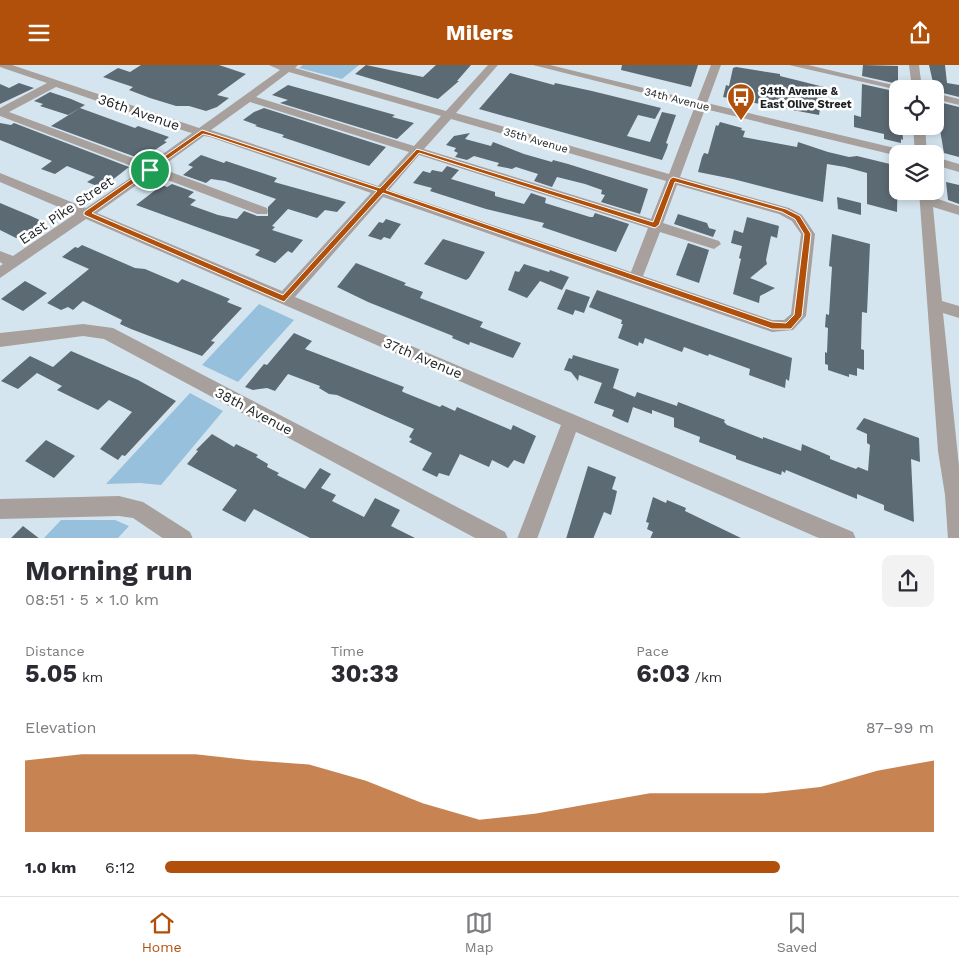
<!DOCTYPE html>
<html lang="en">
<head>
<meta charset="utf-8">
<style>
	body { margin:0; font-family:"Work Sans",sans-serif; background:#f2f2f3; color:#2b2b33; height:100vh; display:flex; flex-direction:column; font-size:19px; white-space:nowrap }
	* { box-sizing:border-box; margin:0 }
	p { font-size:16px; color:#7c7c81 }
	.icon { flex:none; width:28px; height:28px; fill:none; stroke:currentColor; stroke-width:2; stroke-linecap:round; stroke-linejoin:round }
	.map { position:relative; height:473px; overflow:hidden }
	.panel { display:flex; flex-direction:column; background:#fff; flex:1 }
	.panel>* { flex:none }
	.tools { position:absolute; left:889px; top:15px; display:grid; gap:10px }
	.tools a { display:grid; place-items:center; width:55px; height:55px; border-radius:10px; background:#fff; box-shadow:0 2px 8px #0003; font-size:25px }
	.pin { position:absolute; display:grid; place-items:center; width:42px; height:42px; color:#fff; margin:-21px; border:2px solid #fff; border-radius:50%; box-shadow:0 1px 5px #0007 }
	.round { display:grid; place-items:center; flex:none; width:52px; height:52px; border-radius:10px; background:#f2f2f3 }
	.overview { display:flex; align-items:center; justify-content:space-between; height:85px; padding:0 25px }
	h1 { font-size:28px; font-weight:700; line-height:38px }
	.stats { display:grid; grid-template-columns:repeat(3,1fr); gap:8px; height:85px; padding:5px 25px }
	.stats div { display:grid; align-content:center }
	.stats b { font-size:25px; font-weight:700 }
	.stats small { font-size:14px; font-weight:400 }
	.stats p { font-size:14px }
	.chart { height:140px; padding:10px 25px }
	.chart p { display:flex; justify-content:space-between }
	.chart svg { width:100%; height:90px; margin-top:5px; fill:#b0500a; opacity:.7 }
	ul { padding:0 25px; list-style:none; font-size:16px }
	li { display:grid; grid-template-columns:80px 60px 1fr; align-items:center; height:38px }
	li i { height:12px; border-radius:6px; background:#b0500a }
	header { display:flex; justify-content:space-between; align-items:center; height:65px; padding:0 25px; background:#b0500a; color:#fff; font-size:22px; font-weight:700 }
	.tab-bar { display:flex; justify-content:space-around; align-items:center; height:70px; border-top:1px solid #e1e1e2; background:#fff; font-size:14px; color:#7c7c81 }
	.tab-bar a { display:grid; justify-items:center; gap:2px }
	.tab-bar .current { color:#b0500a }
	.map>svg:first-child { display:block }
	.green { fill:#97c0dc }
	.building { fill:#5c6a73 }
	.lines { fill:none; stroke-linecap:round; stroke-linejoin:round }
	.minor { fill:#a7a09c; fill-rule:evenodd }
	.route { fill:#b0500a; stroke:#fff; fill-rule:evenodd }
	.labels { text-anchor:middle; stroke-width:5; stroke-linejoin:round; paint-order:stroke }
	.far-poi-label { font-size:11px; font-weight:bold; fill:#1b2125; stroke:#fff; text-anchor:start }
	.far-street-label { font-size:11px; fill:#1b2125; stroke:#fff }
	.street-label { font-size:14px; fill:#1b2125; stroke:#fff }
</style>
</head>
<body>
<header><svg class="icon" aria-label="menu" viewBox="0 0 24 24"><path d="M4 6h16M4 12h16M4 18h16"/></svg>Milers<svg class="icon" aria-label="share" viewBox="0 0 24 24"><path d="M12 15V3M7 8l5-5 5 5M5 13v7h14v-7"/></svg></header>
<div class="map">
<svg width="959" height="474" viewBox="0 0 959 474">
	<rect width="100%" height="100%" fill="#d5e5f0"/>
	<path class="green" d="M303,0H359L342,14L299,3Z
		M259,239L294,255L238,317L202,300Z
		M190,328L223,346L161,420L140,418L106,419Z
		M61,455H115L129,461L118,473H44Z"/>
	<path class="building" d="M141,0H219L246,9L217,30L229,33L217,42L206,46L189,41H176L150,33L129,25L133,22L103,12L118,3L130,7Z
		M366,0L423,12L436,0H471L457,16H459L438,34L355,9Z
		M622,0H698L691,22L621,5Z
		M863,0L898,1V19L862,11Z
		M929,0H945L947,18L959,20V32L935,26Z
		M736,2L780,9V11L824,22L819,50L723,32L726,20L729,21L733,3Z
		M510,8L554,20L555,18L592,26L661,43L655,54L638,50L627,71L650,77L662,47L676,50L666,78L668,79L667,83L662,95L479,44Z
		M19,18L34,23L0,39V19L9,23Z
		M862,19L898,27V61H902L903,75L901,74V78L884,74V69L854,62V50L861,52Z
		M288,20L395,50L392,52L414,58L397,74L280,38L288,35L272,30Z
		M50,27L71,34L85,40L68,50L40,41L43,39L34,36Z
		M935,36L959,42V92L944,88Z
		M80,43L135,63L138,61L169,72L164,76L167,77L141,94L51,61Z
		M264,43L386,82L369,101L282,72L284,70L255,61L257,60L243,55L254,47Z
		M720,57L742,63L741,65L745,66L743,72L797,82L798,77L828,87L849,92L857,91L898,101L897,147L867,139V108L845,102L827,99L823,137L733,114L698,107L702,92L704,88L708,89L716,60L718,61Z
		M0,58L11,60L14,58L129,102L102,123L87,117L95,112L67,101L55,109L41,104L52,96L0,75Z
		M470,68L465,74L491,81L493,77L524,89L552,97L553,95L568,99L648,124L640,149L601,137L605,130L601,129L602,125L585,119L557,112L552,122L534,116L538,109L516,102L512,104L497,101L499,98L474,91L467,95L455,92L458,88L454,86L456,83L446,80L454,71Z
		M201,90L224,98L226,96L277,113L274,117L346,137L337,147L325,145L317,153L288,144L272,161L275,162L272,165L303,175L292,188L288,186L275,198L255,190L260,185L136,140L162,120L167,122L172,119L194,127L188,132L196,135L190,140L218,150L237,154L244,146L257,151H268V142L276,134L225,116L211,114L206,118L183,110L193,102L188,100Z
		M447,101L459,105L451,114L495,127V131L524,139L531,128L546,133L545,138L590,152H593L595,148L629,159L616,187L542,162L544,158L486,144L430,126L432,123L413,118L423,106L430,108L432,105L442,107Z
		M946,117L959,120V139L948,135Z
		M837,132L861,138V150L838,144Z
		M0,138L31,151L46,158L24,173L20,171L16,173L0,165Z
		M678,149L707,158L709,163L716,165L713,172L674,159Z
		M747,152L779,161L777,173L771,171L766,195L767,199L750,213L775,223L760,231L759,238L733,229L741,194L739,193L742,181L731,178L734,165L743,168Z
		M386,154L401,159L390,174L384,172L381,175L368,171L379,157L383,158Z
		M832,169L870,179L867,248L862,247L861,284L864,285V305L857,303V311L849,309V312L828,305V300L825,299V287L827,288L828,263L825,262L826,249L829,250L832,202L829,201Z
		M443,174L485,187L469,213L466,215L424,199Z
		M688,178L709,185L699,218L676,210Z
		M82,180L135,203L145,204L178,218L182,214L230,234L227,237L242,243L211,276L215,277L202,291L131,264L120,259L122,255L83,236L73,245L68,242L61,245L47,238L89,204L62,192L75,182L78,183Z
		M356,198L406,218L404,220L423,227L420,233L483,257L480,262L521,278L513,293L470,277L469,280L452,273L453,271L368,237L337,222Z
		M524,199L549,207L550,205L569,212L562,225L540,216L527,233L508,225L515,206L519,207Z
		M25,216L47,228L23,246L1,234Z
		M566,224L590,232L584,248L575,245L573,250L557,244Z
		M597,225L792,293L789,316L786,314L785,323L749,310L750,304L709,289L708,291L684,282L682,287L645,273L643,279L639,277L638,281L618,273L623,259H621L622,255L589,242Z
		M294,268L312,276L305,284L404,322L402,326L403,327L440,342L442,340L455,346L457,342L511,365L513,360L536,371L524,399L514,395L508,403L492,395L489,402L460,389L449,411L439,408L437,412L422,405L432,388L409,377L412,374L409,372L414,364L337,330L329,329L319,323L320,321L288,309L275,326L267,323L253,325L245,322L264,299L267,300Z
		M71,286L138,315L176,336L125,391L122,390L118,395L100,384L132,347L109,335L98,345L57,325L62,321L37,308L18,324L1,316L30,291L53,302Z
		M573,290L619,304L613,323L635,332L637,327L677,341L678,337L725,355L724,357L727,360L763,374V372L801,386L802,379L830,391V394L856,404L858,402L868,406L870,380L867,378V369L856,364L864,353L919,373L920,397L911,394L914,457L884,445V440L857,429V434L786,405L785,408L782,406L781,410L736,394V391L699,377L700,372L674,362V353L652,345V349L633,342L628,358L612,351L614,345L594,338L602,318L579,310L578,316L571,307L564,305L569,293L572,294Z
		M212,369L234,382L236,379L258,390L256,392L268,399L267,402L279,408L277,410L305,424L320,403L331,409L321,423L336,430L332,436L364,452L375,433L400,445L391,461L417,474H312L254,444L245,457L222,445L237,425L187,399L198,386L196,385Z
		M46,375L75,391L54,413L25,396Z
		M588,401L616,412L612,424L617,426L615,435L611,450L604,447L593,474H566Z
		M653,432L666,438L667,435L686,443L685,446L743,474H650L653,467L647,464L649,458L646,457Z
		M23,461L40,474H10Z"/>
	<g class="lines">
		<path class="minor" d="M0,0H12L199,63L280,5L269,0H298L295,3L446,46L488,0H498L456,48L669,109L695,41L533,0H550L697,36L711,0H721L707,38L907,86L909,89H898V91L705,44L680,112L789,143L802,150L815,169L806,251L793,265L772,267L383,132L295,232L853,467L856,474H821L576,367L537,474H517L561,360L86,154L0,213V201L3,199L0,197V186L13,191L75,149L0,117V108L86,143L142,105L0,51V43L47,18L0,2ZM289,7L441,51L414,81L256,32ZM56,22L188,67L192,68L149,99L9,47ZM250,37L409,87L378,121L211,65ZM451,54L666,116L651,154L424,84ZM204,71L210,72L371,128L282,226L97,148L152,109L257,149H267L268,146L267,143L160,103ZM419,90L648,163L631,207L389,125ZM677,120L779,149L792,156L801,169L791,249L784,255H772L643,211L660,167L714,184L721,179L719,176L663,158Z
			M789,0H808L910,24L898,25Z
			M909,0H919L922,24L912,23Z
			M935,28L959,34V40L935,34Z
			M913,61H925L927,89H915Z
			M935,92L959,99V107L935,100Z
			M919,126H931L932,132L959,141V150L933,142L942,236L959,241V253L943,248L959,401V474H948L945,430L938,386Z
			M83,259L113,263L505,467L508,474H477L104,274L83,271L0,282V268Z
			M119,431L143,437L190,467L193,474H164L133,453L119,451L0,454V434Z"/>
	</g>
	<path class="route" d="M202,65L380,123L417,84L653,157L670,114L673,112L786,144L800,151L811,169L802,251L791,264H772L383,128L284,237L84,150V147ZM203,69L211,71L377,126L283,230L92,148ZM419,88L655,163L659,160L675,117L782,147L795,154L804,169L794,250L786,258L772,257L386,125Z"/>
	<defs>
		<g id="bus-pin" transform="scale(1.4375)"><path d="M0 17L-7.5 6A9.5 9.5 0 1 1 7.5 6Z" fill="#b0500a" stroke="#fff"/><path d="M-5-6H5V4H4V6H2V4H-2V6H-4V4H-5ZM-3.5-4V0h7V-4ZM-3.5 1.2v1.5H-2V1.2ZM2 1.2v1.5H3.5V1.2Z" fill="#fff"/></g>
	</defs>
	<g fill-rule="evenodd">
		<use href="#bus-pin" x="741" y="32"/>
	</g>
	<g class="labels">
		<g class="far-poi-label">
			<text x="760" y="30">34th Avenue &amp;<tspan x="760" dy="13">East Olive Street</tspan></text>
		</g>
		<g class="far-street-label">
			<text transform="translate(677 34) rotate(14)" y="4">34th Avenue</text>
			<text transform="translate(536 75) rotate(16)" y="4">35th Avenue</text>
		</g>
		<g class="street-label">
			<text transform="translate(139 47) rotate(19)" y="5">36th Avenue</text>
			<text transform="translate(66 145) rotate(-34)" y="5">East Pike Street</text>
			<text transform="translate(423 293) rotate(23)" y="5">37th Avenue</text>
			<text transform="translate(254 346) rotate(28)" y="5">38th Avenue</text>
		</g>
	</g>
</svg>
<div class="tools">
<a><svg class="icon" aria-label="locate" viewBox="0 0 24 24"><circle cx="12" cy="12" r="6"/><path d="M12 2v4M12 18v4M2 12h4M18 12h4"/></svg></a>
<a><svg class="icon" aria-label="layers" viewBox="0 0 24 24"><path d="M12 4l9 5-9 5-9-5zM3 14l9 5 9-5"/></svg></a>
</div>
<div class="pin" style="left:150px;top:105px;background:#1e9e55"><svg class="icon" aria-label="arrive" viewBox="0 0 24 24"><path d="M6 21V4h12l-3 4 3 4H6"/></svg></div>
</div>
<section class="panel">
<div class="overview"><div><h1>Morning run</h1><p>08:51 · 5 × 1.0 km</p></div><a class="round"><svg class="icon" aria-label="share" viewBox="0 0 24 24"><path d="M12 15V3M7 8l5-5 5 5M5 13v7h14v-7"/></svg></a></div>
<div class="stats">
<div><p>Distance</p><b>5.05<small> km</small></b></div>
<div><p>Time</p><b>30:33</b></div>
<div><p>Pace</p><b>6:03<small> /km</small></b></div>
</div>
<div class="chart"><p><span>Elevation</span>87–99 m</p>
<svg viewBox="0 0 160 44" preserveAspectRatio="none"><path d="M0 44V9L10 6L20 6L30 6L40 9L50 11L60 19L70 30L80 38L90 35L100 30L110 25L120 25L130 25L140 22L150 14L160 9V44z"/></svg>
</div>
<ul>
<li><b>1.0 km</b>6:12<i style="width:80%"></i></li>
</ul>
</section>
<nav class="tab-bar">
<a class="current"><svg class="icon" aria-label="home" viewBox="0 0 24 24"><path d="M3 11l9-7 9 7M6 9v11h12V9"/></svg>Home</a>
<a><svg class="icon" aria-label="map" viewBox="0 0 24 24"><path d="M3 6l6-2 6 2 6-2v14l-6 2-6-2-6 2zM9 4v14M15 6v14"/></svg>Map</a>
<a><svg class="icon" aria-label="saved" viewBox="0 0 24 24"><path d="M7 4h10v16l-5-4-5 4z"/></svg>Saved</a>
</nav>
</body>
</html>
